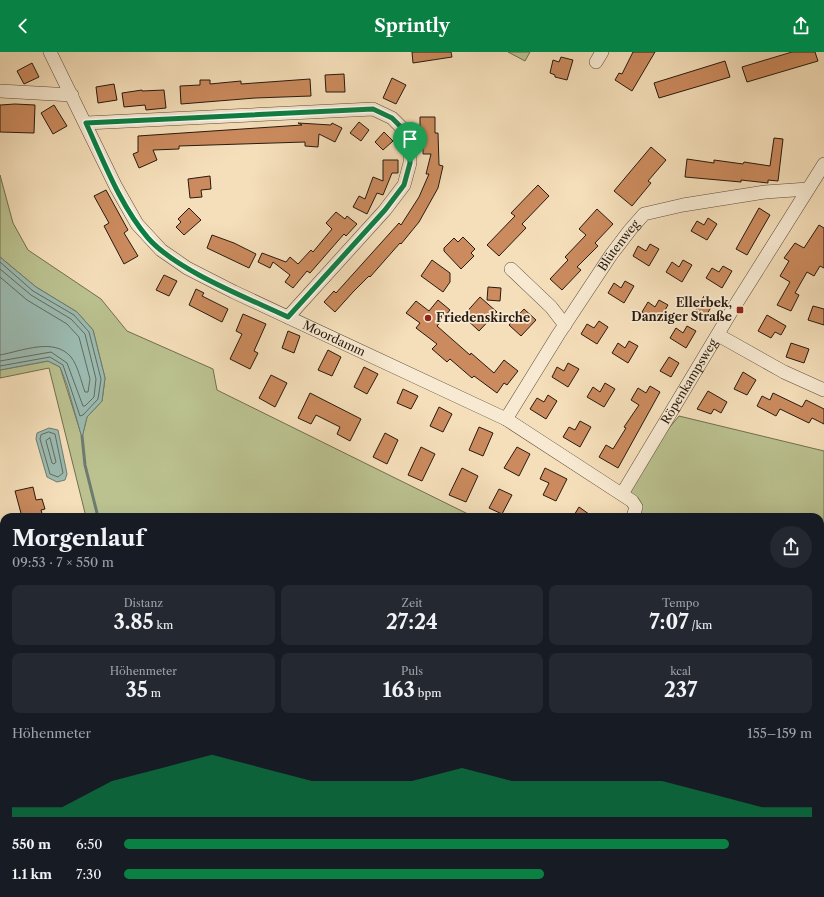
<!DOCTYPE html>
<html lang="de">
<head>
<meta charset="utf-8">
<style>
	body { margin:0; font-family:"Libre Caslon Text",serif; background:#242831; color:#f1f3f6; height:100vh; display:flex; flex-direction:column; font-size:15px; white-space:nowrap }
	* { box-sizing:border-box; margin:0 }
	p { font-size:13px; color:#9ea1a6 }
	.icon { flex:none; width:22px; height:22px; fill:none; stroke:currentColor; stroke-width:2; stroke-linecap:round; stroke-linejoin:round }
	.map { position:relative; flex:1; overflow:hidden }
	.sheet { position:absolute; left:0px; top:461px; width:824px; height:384px; display:flex; flex-direction:column; background:#171b24; border-radius:12px 12px 0 0; box-shadow:0 4px 16px #0002 }
	.sheet>* { flex:none }
	.pin { position:absolute; display:grid; place-items:center; width:34px; height:34px; color:#fff; margin:-41px -17px; border-radius:50% 50% 50% 0; rotate:-45deg; box-shadow:0 0 4px #0007 }
	.pin .icon { rotate:45deg }
	.round { display:grid; place-items:center; flex:none; width:42px; height:42px; border-radius:21px; background:#242831 }
	.head { display:flex; align-items:center; justify-content:space-between; height:68px; padding:0 12px }
	h1 { font-size:22px; font-weight:800; line-height:30px }
	.figures { display:grid; grid-template-columns:repeat(3,1fr); gap:6px; height:68px; padding:4px 12px }
	.figures div { display:grid; align-content:center; border-radius:8px; background:#242831; text-align:center }
	.figures b { font-size:20px; font-weight:800 }
	.figures small { font-size:11px; font-weight:400 }
	.figures p { font-size:11px }
	.chart { height:112px; padding:8px 12px }
	.chart p { display:flex; justify-content:space-between }
	.chart svg { width:100%; height:72px; margin-top:4px; fill:#0b8043; opacity:.7 }
	ul { padding:0 12px; list-style:none; font-size:13px }
	li { display:grid; grid-template-columns:64px 48px 1fr; align-items:center; height:30px }
	li i { height:10px; border-radius:5px; background:#0b8043 }
	header { display:flex; justify-content:space-between; align-items:center; height:52px; padding:0 12px; background:#0b8043; color:#fff; font-size:18px; font-weight:800 }
	.map>svg:first-child { display:block }
	.green { fill:#bbc290; stroke:#726e50 }
	.water { fill:#9cbcb3; stroke:#6e7b71 }
	.lines { fill:none; stroke-linecap:round; stroke-linejoin:round }
	.shore { stroke:#626b61; stroke-width:1 }
	.stream { stroke:#6e7b71; stroke-width:3 }
	.building { fill:#cb8b5e; stroke:#281a0f }
	.minor-casing { stroke:#5b4b3a; stroke-width:14 }
	.minor { stroke:#f8ead2; stroke-width:13 }
	.rail { stroke:#281a0f; stroke-width:3; stroke-dasharray:7 7; stroke-linecap:butt }
	.route-casing { stroke:#fff; stroke-width:8 }
	.route { stroke:#0b8043; stroke-width:5 }
	.poi-dot { fill:#8f2418; stroke:#f8ead2; stroke-width:1.5 }
	.labels { text-anchor:middle; stroke-width:3.5; stroke-linejoin:round; paint-order:stroke }
	.street-label { font-size:12px; fill:#281a0f; stroke:#f8ead2 }
	.poi-label { font-size:12px; font-weight:bold; fill:#281a0f; stroke:#f8ead2; text-anchor:end }
</style>
</head>
<body>
<header><svg class="icon" aria-label="back" viewBox="0 0 24 24"><path d="M15 5l-7 7 7 7"/></svg>Sprintly<svg class="icon" aria-label="share" viewBox="0 0 24 24"><path d="M12 15V3M7 8l5-5 5 5M5 13v7h14v-7"/></svg></header>
<div class="map">
<svg width="824" height="845" viewBox="0 0 824 845">
	<rect width="100%" height="100%" fill="#f5dfba"/>
	<filter id="stains"><feTurbulence type="fractalNoise" baseFrequency=".005" numOctaves="4"/><feColorMatrix values="0 0 0 0 .2 0 0 0 0 .09 0 0 0 0 .02 0 0 0 .5 -.17"/></filter>
	<radialGradient id="worn" r=".72"><stop offset=".6" stop-color="#630" stop-opacity="0"/><stop offset="1" stop-color="#630" stop-opacity=".3"/></radialGradient>
	<path class="green" d="M508,0H530L525,9Z
		M0,123L13,171L28,198L101,247L127,279L213,317L217,338L474,465H86L49,316L0,326V318L48,309L60,315L82,385L87,365L102,349L105,326L93,278L77,260L36,235L0,205Z
		M679,364L824,399V768L820,778V465H633L622,433Z
		M824,770V845H757L795,841H820V779Z
		M62,841H382L381,845H62Z
		M618,841H659L684,845H631Z
		M663,841H794L746,845H688Z"/>
	<path class="water" d="M0,205L36,235L77,260L93,278L105,326L102,349L87,365L82,386L67,333L60,315L48,309L0,318Z
		M49,376L58,378L67,422L65,428L57,430L47,425L36,387L37,381Z"/>
	<g class="lines">
		<path class="shore" d="M0,210L33,239L74,263L89,280L101,327L98,347L83,363L80,364L63,313L50,305L0,314
			M0,217L31,243L71,267L85,282L96,327L94,345L85,354H83L67,311L51,300L0,309
			M0,225L27,248L67,272L79,285L90,327L88,340H85C81,329 78,314 71,305C54,285 22,299 0,303
			M49,380L55,382L63,421L58,425L50,422L40,387L41,383Z
			M50,386L56,410L54,412L52,411L46,389Z"/>
		<path class="stream" d="M82,384L85,413L98,465
			M0,742H4
			M135,841L136,845"/>
	</g>
	<path class="building" d="M412,0H451L452,5L413,11Z
		M633,0H655L632,39L615,28L619,21L622,22Z
		M792,0H815L818,9L747,30L742,15Z
		M561,5L573,8L567,28L555,25V23L550,21L553,8L559,10Z
		M725,9L730,25L659,46L654,31Z
		M32,11L39,25L24,32L17,19Z
		M344,22L345,40H326L325,23Z
		M392,26L406,33L396,52L383,46Z
		M310,27L311,44L255,46L181,52L180,34L200,33V28H210V32L241,29V32Z
		M114,32L117,48L98,51L96,35Z
		M142,38V39L164,38L166,56L146,58L145,53L124,55L122,41Z
		M15,52L35,53L34,81L0,80V53Z
		M54,53L67,74L53,82L41,61Z
		M420,65H435V81H438L439,113L443,114L438,136L419,170L401,192L400,191L370,225L369,224L353,240L335,260L324,250L334,239L336,241L399,171L401,173L419,145L429,122H426L431,102H423V78H420Z
		M359,70L369,78L361,89L350,81Z
		M298,71L331,73L332,71L342,76L335,90L319,82L318,95L305,94V90L179,94V97L153,98L157,108L139,116L133,102L138,100V84L302,73Z
		M384,80L393,89L383,98L375,90Z
		M774,86L783,87L778,129L768,128V131L741,128V130L685,125L687,107L714,111V108L743,112L744,110L770,114Z
		M651,95L666,108L648,129L651,131L632,154L614,139Z
		M383,108H398V121H392L383,143L377,141L367,162L353,155L359,144L365,147L373,125L383,129Z
		M210,124L211,137L201,138L202,145L190,146L188,127Z
		M538,133L549,144L522,172L526,176L499,204L487,193L515,164L511,161Z
		M106,138L128,178L124,181L138,204L124,212L104,174L109,171L94,144Z
		M189,156L201,168L184,183L176,175L181,170L178,167Z
		M759,156L770,163L747,203L736,197Z
		M597,157L613,172L595,191L598,194L577,215L581,218L562,238L550,227L568,208L565,205L586,183L579,177Z
		M336,160L345,167L347,164L357,172L346,184L344,182L310,221L307,219L293,236L285,230L290,223L273,210L270,216L258,210L262,201L286,210L290,205L298,212L311,198L313,200L332,177L326,171Z
		M708,166L717,172L707,188L691,179L697,169L704,173Z
		M819,173L824,176V216L820,214L814,224L807,220L795,241L799,243L791,259L777,253L790,230L780,224L789,209L784,206L795,191L804,196Z
		M212,183L234,191L256,202L249,216L207,196Z
		M463,185L475,197L471,201L474,204L461,217L444,199V196L454,186L458,190Z
		M650,192L659,197L649,214L633,204L638,194L646,199Z
		M432,208L450,221V230L443,240L421,224Z
		M683,208L692,213L682,230L666,220L672,210L679,215Z
		M723,214L732,219L722,236L706,226L712,216L719,220Z
		M164,223L177,229L169,244L156,238Z
		M625,229L634,234L624,251L608,241L614,231L621,236Z
		M488,235L501,236L500,249L487,248Z
		M196,237L204,241L202,244L228,257L222,270L189,253Z
		M704,244L714,250L706,264L696,258Z
		M480,245L497,260L479,279L463,264Z
		M438,248L450,258L437,274L470,303L471,301L494,321L504,308L518,319L507,333L504,331L497,341L474,324L472,326L450,307L447,310L432,297L437,292L416,276L420,271L406,261L416,249L429,259Z
		M659,248L668,253L658,270L642,260L648,250L655,255Z
		M813,254L824,257V273L808,268Z
		M524,257L536,268L521,284L509,273Z
		M243,262L266,272L254,299L258,301L250,317L230,307L242,282L236,279Z
		M767,263L786,274L781,283L775,280L771,286L758,279Z
		M599,269L608,275L597,292L581,282L587,272L594,276Z
		M687,274L696,279L686,296L670,286L676,276L683,281Z
		M288,279L300,284L294,301L282,296Z
		M629,289L638,294L628,311L612,301L618,291L625,296Z
		M791,291L809,297L804,311L786,305Z
		M328,298L341,305L332,324L318,318Z
		M669,305L679,311L671,325L660,319Z
		M568,311L579,317L568,335L552,325L557,315L564,319Z
		M364,315L378,322L367,342L354,335Z
		M743,320L756,328L747,343L734,337Z
		M271,323L287,331L275,355L259,346Z
		M605,331L615,337L604,355L587,345L593,335L600,340Z
		M650,334L660,340L618,416L599,405L606,393L613,397L626,376L624,375L639,353L631,348L638,336L646,341Z
		M403,337L418,344L411,357L397,351Z
		M708,339L727,350L721,361L714,357L711,362L697,357Z
		M310,341L361,367L350,389L337,382L340,375L316,363L311,372L298,366Z
		M773,341L802,355L806,348L824,357V372L812,366L809,371L780,357L776,364L757,354L762,344L770,348Z
		M548,343L557,349L546,367L530,357L537,346L544,350Z
		M439,355L452,362L443,380L430,374Z
		M580,369L591,375L580,395L563,385L569,375L575,378Z
		M479,375L493,381L483,404L469,398Z
		M385,381L398,388L387,412L373,405Z
		M421,395L435,402L422,429L408,423Z
		M517,395L530,402L519,424L504,416Z
		M462,416L478,424L466,450L449,443Z
		M545,416L567,427L556,449L543,443L549,431L540,427Z
		M33,435L36,448L42,447L45,457L41,458L43,465H22L15,439Z
		M499,437L512,443L502,462L489,456Z
		M579,455L593,465H573Z"/>
	<g class="lines">
		<g class="minor-casing">
			<g id="minor">
				<path id="s1" d="M50,0L116,135L137,172L161,198L187,216L234,240L506,367L632,449L636,455L633,465"/>
				<path d="M596,10L602,0"/>
				<path d="M0,39L72,43"/>
				<path d="M86,71L373,57L392,66L405,79L410,95V111L404,133L385,158L288,265"/>
				<path d="M511,217L551,255L565,273"/>
				<path d="M718,283L784,320L824,338"/>
				<path id="s2" d="M506,367L558,283L611,203L630,178L644,162L683,153L765,140L808,137"/>
				<path id="s3" d="M622,442L731,260L824,112"/>
				<path d="M0,538L4,539"/>
				<path d="M0,557L4,560"/>
				<path d="M480,845V841"/>
			</g>
		</g>
		<use href="#minor" class="minor"/>
		<path class="rail" d="M0,717L4,718
			M0,723L4,724
			M584,841L595,845
			M602,841L614,845"/>
	</g>
	<g class="lines">
		<g class="route-casing">
			<path id="route" d="M373,57L392,66L405,79L410,95V111L404,133L385,158L288,265C248,246 177,219 148,186C120,153 104,110 86,71Z"/>
		</g>
		<use href="#route" class="route"/>
	</g>
	<g class="poi-dot">
		<rect x="736" y="254" width="8" height="8" rx="2"/>
		<circle cx="428" cy="266" r="4"/>
	</g>
	<g class="labels">
		<g class="street-label">
			<text dy="4" stroke="none"><textPath href="#s2" startOffset="207">Blütenweg</textPath></text>
			<text dy="4" stroke="none"><textPath href="#s1" startOffset="423">Moordamm</textPath></text>
			<text dy="4" stroke="none"><textPath href="#s3" startOffset="131">Röpenkampsweg</textPath></text>
		</g>
		<g class="poi-label">
			<text x="732" y="255">Ellerbek,<tspan x="732" dy="14">Danziger Straße</tspan></text>
			<text x="436" y="270" text-anchor="start">Friedenskirche</text>
		</g>
	</g>
	<rect width="100%" height="100%" filter="url(#stains)"/>
	<rect width="100%" height="100%" fill="url(#worn)"/>
</svg>
<div class="pin" style="left:410px;top:111px;background:#1e9e55"><svg class="icon" aria-label="arrive" viewBox="0 0 24 24"><path d="M6 21V4h12l-3 4 3 4H6"/></svg></div>
<section class="sheet">
<div class="head"><div><h1>Morgenlauf</h1><p>09:53 · 7 × 550 m</p></div><a class="round"><svg class="icon" aria-label="share" viewBox="0 0 24 24"><path d="M12 15V3M7 8l5-5 5 5M5 13v7h14v-7"/></svg></a></div>
<div class="figures">
<div><p>Distanz</p><b>3.85<small> km</small></b></div>
<div><p>Zeit</p><b>27:24</b></div>
<div><p>Tempo</p><b>7:07<small> /km</small></b></div>
</div>
<div class="figures">
<div><p>Höhenmeter</p><b>35<small> m</small></b></div>
<div><p>Puls</p><b>163<small> bpm</small></b></div>
<div><p>kcal</p><b>237</b></div>
</div>
<div class="chart"><p><span>Höhenmeter</span>155–159 m</p>
<svg viewBox="0 0 160 44" preserveAspectRatio="none"><path d="M0 44V38L10 38L20 22L30 14L40 6L50 14L60 22L70 22L80 22L90 14L100 22L110 22L120 22L130 22L140 30L150 38L160 38V44z"/></svg>
</div>
<ul>
<li><b>550 m</b>6:50<i style="width:88%"></i></li>
<li><b>1.1 km</b>7:30<i style="width:61%"></i></li>
</ul>
</section>
</div>
</body>
</html>
